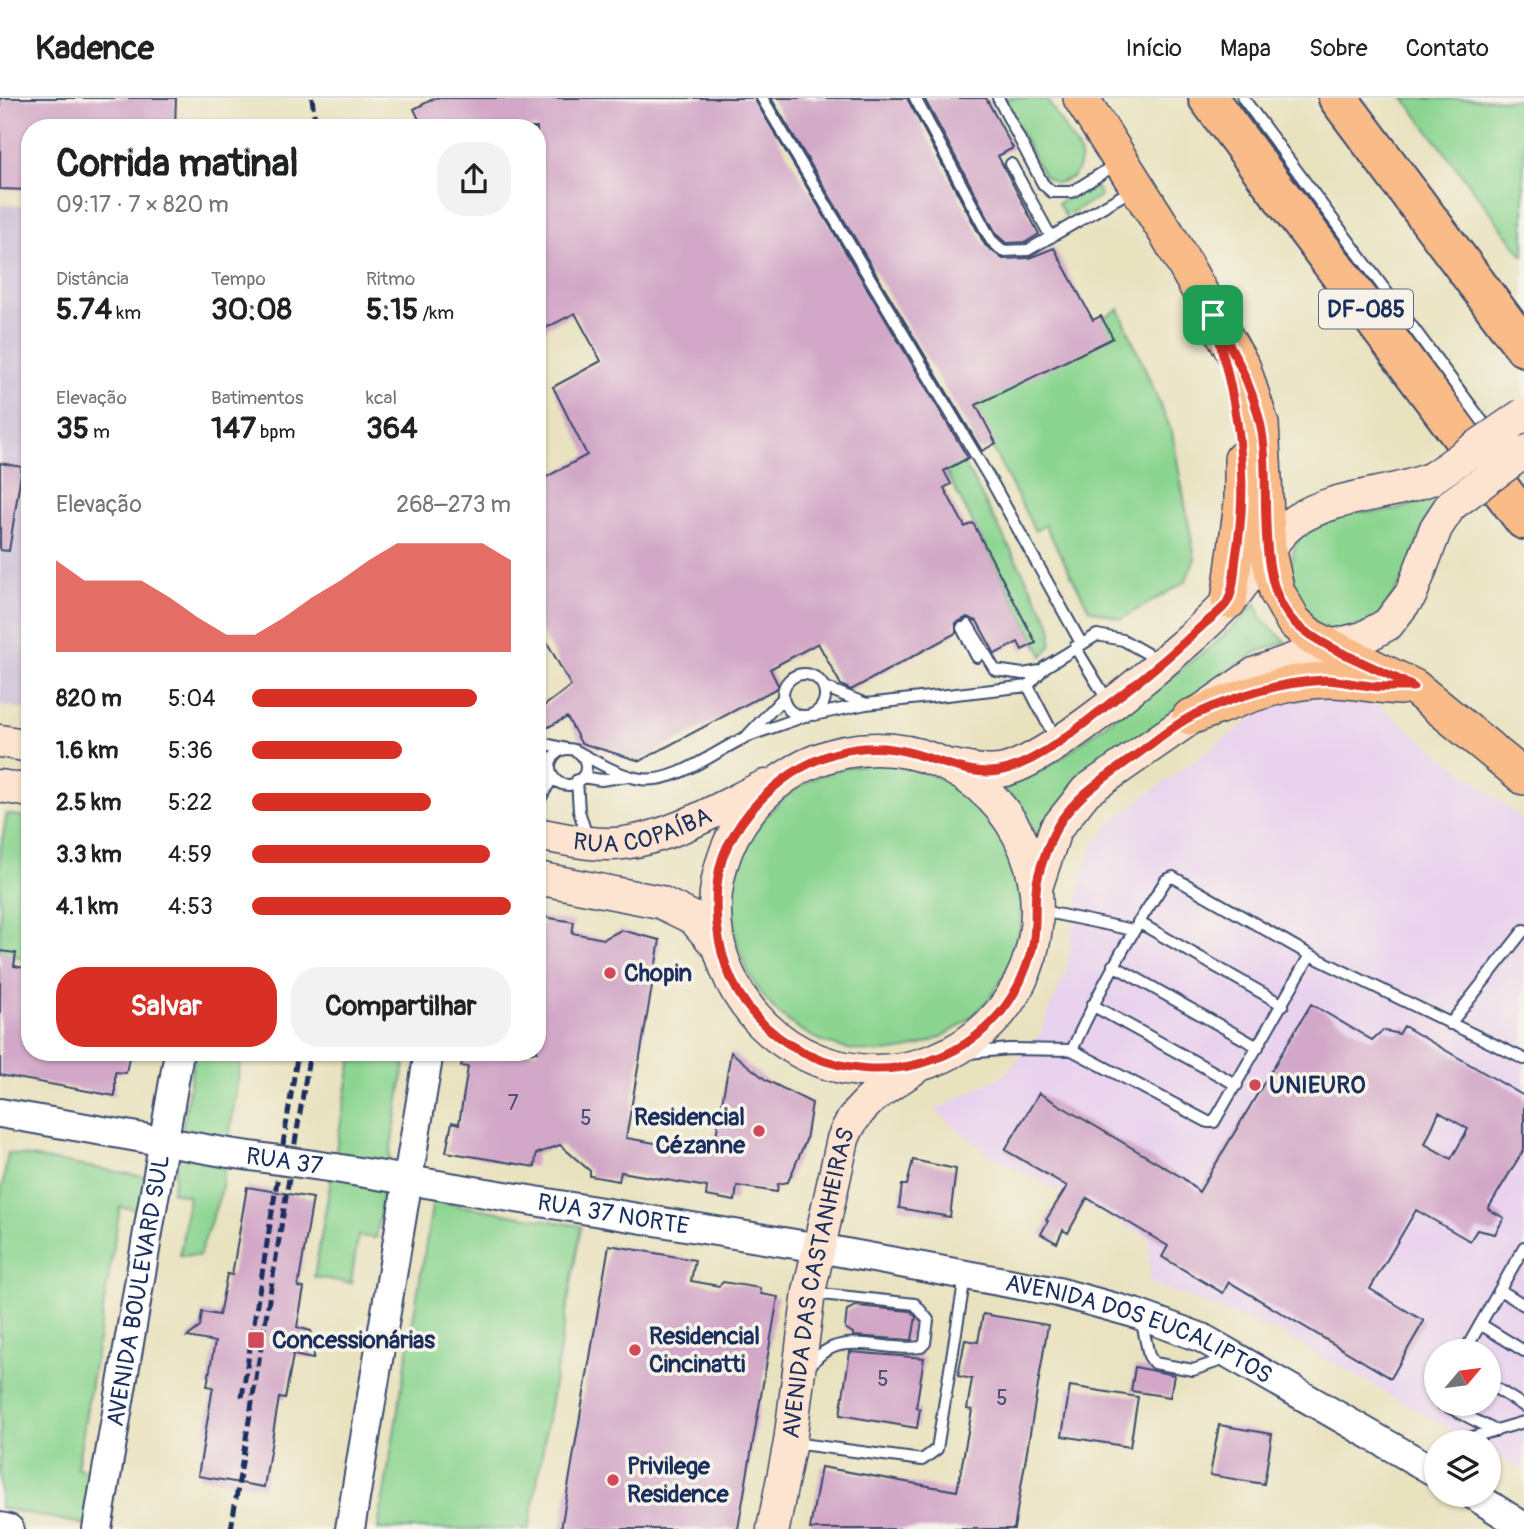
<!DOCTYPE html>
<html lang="pt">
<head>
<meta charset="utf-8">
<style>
	body { margin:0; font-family:Pangolin,sans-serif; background:#f2f2f2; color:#202124; height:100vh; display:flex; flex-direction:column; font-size:26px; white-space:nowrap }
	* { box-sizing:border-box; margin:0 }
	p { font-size:23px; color:#757577 }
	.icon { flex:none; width:38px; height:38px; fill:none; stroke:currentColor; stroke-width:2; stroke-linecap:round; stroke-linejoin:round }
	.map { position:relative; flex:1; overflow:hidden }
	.details { position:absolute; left:21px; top:21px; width:525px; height:942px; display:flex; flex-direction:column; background:#fff; border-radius:28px; box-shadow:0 2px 5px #0004 }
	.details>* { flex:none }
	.needle { width:46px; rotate:61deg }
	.buttons { position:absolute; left:1424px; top:1241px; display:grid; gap:14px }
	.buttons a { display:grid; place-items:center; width:77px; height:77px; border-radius:50%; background:#fff; box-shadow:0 2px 5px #0004; font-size:35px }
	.pin { position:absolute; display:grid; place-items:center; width:60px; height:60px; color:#fff; margin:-30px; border-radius:14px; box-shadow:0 4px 10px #0006 }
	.round { display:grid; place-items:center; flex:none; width:74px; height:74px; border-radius:28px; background:#f2f2f2 }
	.summary { display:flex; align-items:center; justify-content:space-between; height:119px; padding:0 35px }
	h1 { font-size:38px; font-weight:700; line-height:52px }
	.stats { display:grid; grid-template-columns:repeat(3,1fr); gap:10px; height:119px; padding:7px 35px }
	.stats div { display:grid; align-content:center }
	.stats b { font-size:30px; font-weight:700 }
	.stats small { font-size:19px; font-weight:400 }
	.stats p { font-size:19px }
	.chart { height:196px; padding:14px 35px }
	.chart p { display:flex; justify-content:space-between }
	.chart svg { width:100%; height:126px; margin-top:7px; fill:#d93025; opacity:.7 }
	.button { display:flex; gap:14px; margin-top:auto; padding:14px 35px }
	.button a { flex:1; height:80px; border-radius:28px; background:#d93025; color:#fff; font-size:28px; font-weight:700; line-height:80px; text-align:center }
	.button a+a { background:#f2f2f2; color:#202124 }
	ul { padding:0 35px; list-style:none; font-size:23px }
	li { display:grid; grid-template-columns:112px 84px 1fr; align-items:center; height:52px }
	li i { height:18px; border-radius:9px; background:#d93025 }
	header { display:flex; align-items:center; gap:42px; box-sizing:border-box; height:98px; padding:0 35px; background:#fff; border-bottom:2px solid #e0e0e0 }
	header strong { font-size:33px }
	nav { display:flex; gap:38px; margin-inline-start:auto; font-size:24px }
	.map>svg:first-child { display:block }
	.built { fill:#e9d2ee; fill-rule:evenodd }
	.industrial { fill:#c9bfd7 }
	.green { fill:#8cd591; stroke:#548278; stroke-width:2 }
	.building { fill:#d2a7c7; fill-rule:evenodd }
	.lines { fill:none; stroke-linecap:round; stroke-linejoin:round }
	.service-casing { stroke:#3a4a6d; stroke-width:14 }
	.tertiary-casing { stroke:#3a4a6d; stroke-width:32 }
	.secondary-casing { stroke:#3a4a6d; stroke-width:35 }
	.primary-casing { stroke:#3a4a6d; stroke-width:38 }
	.motorway-casing { stroke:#3a4a6d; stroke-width:42 }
	.service { stroke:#fff; stroke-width:10 }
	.tertiary { stroke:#fff; stroke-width:28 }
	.secondary { stroke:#fde4d0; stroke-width:32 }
	.primary { stroke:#f9bc89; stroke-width:35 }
	.motorway { stroke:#f9bc89; stroke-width:38 }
	.rail { stroke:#1b2f5e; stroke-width:5; stroke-dasharray:10 5; stroke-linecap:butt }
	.tertiary-bridge-casing { stroke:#3a4a6d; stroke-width:32; stroke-linecap:butt }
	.secondary-bridge-casing { stroke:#3a4a6d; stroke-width:35; stroke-linecap:butt }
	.tertiary-bridge { stroke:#fff; stroke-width:28 }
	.secondary-bridge { stroke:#fde4d0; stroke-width:32 }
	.route-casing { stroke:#fff; stroke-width:14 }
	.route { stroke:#d93025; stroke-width:9 }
	.poi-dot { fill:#d1495b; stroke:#f7f3e8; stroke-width:2.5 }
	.labels { text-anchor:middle; stroke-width:7; stroke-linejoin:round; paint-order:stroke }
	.number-label { font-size:21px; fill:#494d78 }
	.shield { fill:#f7f3e8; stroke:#5d6a87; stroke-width:2 }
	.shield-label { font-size:23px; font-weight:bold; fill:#1b2f5e }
	.street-label { font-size:24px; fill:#1b2f5e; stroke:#f7f3e8 }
	.poi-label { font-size:24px; font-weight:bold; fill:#1b2f5e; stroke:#f7f3e8; text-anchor:start }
</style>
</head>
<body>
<header>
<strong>Kadence</strong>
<nav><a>Início</a><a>Mapa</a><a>Sobre</a><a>Contato</a></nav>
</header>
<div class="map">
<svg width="1524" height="1431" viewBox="0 0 1524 1431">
	<rect width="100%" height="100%" fill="#f7f3e8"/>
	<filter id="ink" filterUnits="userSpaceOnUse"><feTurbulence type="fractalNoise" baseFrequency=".0143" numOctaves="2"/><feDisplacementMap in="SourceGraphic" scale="14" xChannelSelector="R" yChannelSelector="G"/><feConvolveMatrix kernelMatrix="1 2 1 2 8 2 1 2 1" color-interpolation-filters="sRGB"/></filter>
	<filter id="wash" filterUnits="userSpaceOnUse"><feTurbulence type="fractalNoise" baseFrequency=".00686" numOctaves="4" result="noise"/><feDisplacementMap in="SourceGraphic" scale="28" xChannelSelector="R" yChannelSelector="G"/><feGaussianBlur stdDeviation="1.57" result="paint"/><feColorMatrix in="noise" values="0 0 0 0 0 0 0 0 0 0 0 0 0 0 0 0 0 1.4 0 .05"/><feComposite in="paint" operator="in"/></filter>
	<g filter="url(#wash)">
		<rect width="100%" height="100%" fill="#e9e2bf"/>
		<path class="built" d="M1330,592L1370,600L1524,722V1373L1489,1353V1344H1473L1280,1235L1150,1185L1149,1140L988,1056L935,1012L1004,977L1040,936L1066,872L1082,776L1092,749L1112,722L1263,613L1290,600ZM1437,1253H1489V1306H1437Z"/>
		<path class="industrial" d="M0,107L30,108V612L0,607Z"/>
		<path class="green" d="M1002,0H1046L1081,57C1079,75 1075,81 1056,85L1044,78Z
			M1404,0L1524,2V160V159Z
			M1094,85L1101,98L1065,118L1058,105Z
			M1119,211L1172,334L1195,461L1185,484L1121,521L1089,511L1045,427L1035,433L990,345L979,350L956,303Z
			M960,358L1052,528L1051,547L1043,558L943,368Z
			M1443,391L1425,423L1408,473L1377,522C1360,527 1337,537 1320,528C1279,507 1282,442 1319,420C1338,409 1368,416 1388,413C1407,411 1426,399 1443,391Z
			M1256,505L1262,521L1286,544L1257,554L1235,569L1072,694L1039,742L1026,716L1003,690C1046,677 1083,642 1119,616C1166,581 1217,550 1256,505Z
			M733 810a144 144 0 1 1 288 0a144 144 0 1 1-288 0Z
			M7,716L30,720V861L0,855V753Z
			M195,954H242L221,1094L199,1158L180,1157L189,1098L172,1094Z
			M353,954H407L376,1140L358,1138L351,1185L314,1179Z
			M8,1055L147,1079L142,1112L120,1109L77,1370L97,1374L88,1427L0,1410V1103Z
			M433,1103L581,1128L529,1431H378Z"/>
		<g id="blocks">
			<path class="building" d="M0,0H176L175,30H30V92L0,91Z
				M435,0H754L968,360L944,373L951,386L944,390L965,429L973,425L1036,545L1022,552L1018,544L995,556L977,523L967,519L956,525V535L851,592L841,587L818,545L770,571L779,589L640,663L581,645L567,619L537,635V613L571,588L537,526V384L587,357L553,289L601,263L575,215L544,231L537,218V30H423L414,11Z
				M771,0H907L985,147L1003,161L1029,160L1054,150L1093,222L1101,218L1113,240L976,307L996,345L982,353Z
				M924,0H986L1013,50L998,58L1039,136L1026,144L1006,145L997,137Z
				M0,365L22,369L9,453L0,452Z
				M544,819L574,824L572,835L604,841L621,832L660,842L626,1040L713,1055L731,954L766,982L812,1005L806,1042L788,1084L778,1086L777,1094L737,1088L735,1103L706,1098L707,1089L621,1074L619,1083L590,1078V1073L560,1047L536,1056L535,1069L446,1054L452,1024L459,1026L468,969L461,968L464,954H537V856Z
				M0,853L16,855L14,868L30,871V954H130L126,975L115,974V998L0,977Z
				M1311,906L1372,942L1383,932L1399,936L1404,928L1524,998V1051L1488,1111L1504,1120L1495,1136L1477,1132L1470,1143L1416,1112L1370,1191L1424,1223L1391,1280L1229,1184L1223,1195L1162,1159L1168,1148L1087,1100L1068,1135L1063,1132L1057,1145L1041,1136L1048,1123L1046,1122L1067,1088L1005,1052L1039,995L1183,1080L1199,1094ZM1439,1014L1468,1031L1451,1061L1425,1046Z
				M913,1062L956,1071L950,1119L899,1110L902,1087H907Z
				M247,1089L313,1100L298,1189L304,1190L297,1229L311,1233L310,1238L316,1244L313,1261L293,1257L285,1301L279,1300L264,1389L198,1378L213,1289L207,1288L215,1244L187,1239L200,1229L202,1214L219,1217L227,1176L232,1177Z
				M609,1147L695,1162L691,1183L719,1188L723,1184L760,1190L761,1196L778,1199L738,1431H561Z
				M856,1208L911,1213L916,1219L912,1242L853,1238V1235L845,1230L847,1212Z
				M983,1216L1048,1227L1014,1431H810L821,1369L957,1393L972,1312L967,1311L972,1281L958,1278L965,1242L978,1244Z
				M850,1254L924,1260L916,1310L920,1311L917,1330L840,1317Z
				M1135,1269L1174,1277L1170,1299L1131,1293Z
				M1070,1288L1138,1299L1130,1349L1062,1338Z
				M1219,1327L1272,1336L1264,1386L1210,1377Z"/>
		</g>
	</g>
	<g filter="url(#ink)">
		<use href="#blocks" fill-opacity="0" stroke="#3a4a6d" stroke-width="2"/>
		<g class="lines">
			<g class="service-casing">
				<path id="service" d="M762,0L993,386L1081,545
					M915,0L991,142L1003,153L1028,152L1132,92
					M998,0L1043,86L1052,94H1072L1118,65
					M1243,0L1491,335
					M1011,66L1051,139
					M968,527L995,572L1023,576L1040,573
					M962,530L977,559
					M1075,549L1108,603
					M783 597a21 21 0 1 1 42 0a21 21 0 1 1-42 0Z
					M1028,588L1045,569L1097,537L1123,542L1160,563
					M1028,588L1056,642
					M824,589L866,606
					M814,617L866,606L1028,588
					M748,637L783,600
					M537,644L567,651
					M550 669a18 18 0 1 1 36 0a18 18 0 1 1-36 0Z
					M576,653C596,663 619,678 641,681C676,686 715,653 746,639C764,632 783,626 802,619
					M537,665L544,674L552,677
					M582,679L601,682L628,678
					M577,682L579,713L588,742
					M537,706L553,679
					M1037,812L1133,832
					M1138,824L1283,907
					M1113,867L1258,949
					M1092,907L1237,987
					M1450,926L1524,832
					M1072,952C1099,892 1129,837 1166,782L1173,779L1310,857L1524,961
					M948,957L1009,951L1072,952L1208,1024H1214L1310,857
					M1500,1192L1524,1207
					M1141,1220L1149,1258L1154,1265L1193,1272L1228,1260
					M1480,1226L1524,1253
					M1465,1253L1524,1149
					M809,1270C836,1227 883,1255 921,1249L925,1245L928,1222L915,1206L812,1195
					M1489,1286L1524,1308
					M1443,1306L1496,1333
					M1455,1344L1524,1324
					M793,1345L922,1362L937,1351L965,1179"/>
			</g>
			<g class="tertiary-casing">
				<g id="tertiary">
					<path d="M0,1015L229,1055"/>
					<path id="s1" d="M335,1070L819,1150L1058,1194L1134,1215L1202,1240L1437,1375"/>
					<path d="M1472,1396L1524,1429"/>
					<path d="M0,1429L9,1431"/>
					<path id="s2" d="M97,1431L179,954"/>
					<path d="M350,1431L429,954"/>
				</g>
			</g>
			<g class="secondary-casing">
				<g id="secondary">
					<path d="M0,643L30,648"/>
					<circle cx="876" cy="812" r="161"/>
					<path d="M953,668C970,671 988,676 1005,672C1058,658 1190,545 1229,503C1250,481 1272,438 1296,422C1338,395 1388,399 1432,380"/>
					<path d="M0,688L30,693"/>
					<path id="s3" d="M537,736C565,741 595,749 624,745C673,739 721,709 765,688"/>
					<path d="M537,780L660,804L693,820L720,851"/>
					<path d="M1036,790L1055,732L1086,693L1256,575L1331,548L1363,540L1388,526L1411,496L1436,430L1451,407"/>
					<path id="s4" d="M773,1431L790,1344L809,1194L843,1041C856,1005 885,991 915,970"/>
				</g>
			</g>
			<g class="primary-casing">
				<path id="primary" d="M1081,0L1169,139L1243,270L1261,326L1268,454L1277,494L1294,524L1311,539L1414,589L1524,679
					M1229,503L1242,405V361
					M1190,619C1237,602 1280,582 1330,582C1353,582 1376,588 1400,589"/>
			</g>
			<g class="motorway-casing">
				<path id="motorway" d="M1208,0L1524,422
					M1338,0L1524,249"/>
			</g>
			<use href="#service" class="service"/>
			<use href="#tertiary" class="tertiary"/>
			<use href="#secondary" class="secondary"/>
			<use href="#primary" class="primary"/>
			<use href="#motorway" class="motorway"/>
			<path class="rail" d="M312,0L316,30
				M242,1299L298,954
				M231,1431L310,954"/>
			<g class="tertiary-bridge-casing">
				<g id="tertiary-bridge">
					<path id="s5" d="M229,1055L335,1070"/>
				</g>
			</g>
			<g class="secondary-bridge-casing">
				<path id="secondary-bridge" d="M1432,380L1524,316
					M1451,407L1524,354"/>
			</g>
			<use href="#tertiary-bridge" class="tertiary-bridge"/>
			<use href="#secondary-bridge" class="secondary-bridge"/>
		</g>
	</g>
	<g class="lines" filter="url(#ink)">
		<g class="route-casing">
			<path id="route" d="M1213,217C1233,252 1251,285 1260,324C1274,382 1250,482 1296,526C1323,551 1380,570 1413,589C1397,589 1381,590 1364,587C1351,586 1339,582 1326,582C1280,584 1235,598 1194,617C1171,628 1150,648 1129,662C1101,683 1068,703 1053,737C1046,753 1037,775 1036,793C1034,812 1037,832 1032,851C986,1025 734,1004 717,826C715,802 716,772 727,749C761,682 835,633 912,655C941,663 977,681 1008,671C1050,657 1087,622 1122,596C1151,574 1178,551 1204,526C1211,520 1221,513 1226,506C1234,495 1234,473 1236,459C1251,366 1236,306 1213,217Z"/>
		</g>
		<use href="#route" class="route"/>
	</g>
	<g class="poi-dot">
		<circle cx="610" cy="875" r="7"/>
		<circle cx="1255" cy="987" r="7"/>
		<circle cx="759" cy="1033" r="7"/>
		<rect x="247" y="1233" width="18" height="18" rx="3.5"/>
		<circle cx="635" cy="1252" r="7"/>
		<circle cx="613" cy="1382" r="7"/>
	</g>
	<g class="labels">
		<g class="number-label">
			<text x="513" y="1012">7</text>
			<text x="586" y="1027">5</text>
			<text x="883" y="1288">5</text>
			<text x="1002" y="1307">5</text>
		</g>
		<rect class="shield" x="1319" y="191.5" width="94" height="39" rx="5"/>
		<g class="shield-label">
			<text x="1366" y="219">DF-085</text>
		</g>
		<g class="street-label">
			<text dy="8" stroke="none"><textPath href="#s3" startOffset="108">RUA COPAÍBA</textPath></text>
			<text dy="8" stroke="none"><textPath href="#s5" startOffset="56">RUA 37</textPath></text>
			<text dy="8" stroke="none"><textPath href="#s1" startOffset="282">RUA 37 NORTE</textPath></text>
			<text dy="8" stroke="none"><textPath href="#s4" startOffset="250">AVENIDA DAS CASTANHEIRAS</textPath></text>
			<text dy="8" stroke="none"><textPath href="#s2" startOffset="242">AVENIDA BOULEVARD SUL</textPath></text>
			<text dy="8" stroke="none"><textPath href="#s1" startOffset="822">AVENIDA DOS EUCALIPTOS</textPath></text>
		</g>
		<g class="poi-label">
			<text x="624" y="883">Chopin</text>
			<text x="1269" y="995">UNIEURO</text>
			<text x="745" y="1027" text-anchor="end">Residencial<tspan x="745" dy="28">Cézanne</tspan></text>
			<text x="649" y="1246">Residencial<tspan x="649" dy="28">Cincinatti</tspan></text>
			<text x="272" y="1250">Concessionárias</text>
			<text x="627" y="1376">Privilege<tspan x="627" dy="28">Residence</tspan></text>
		</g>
	</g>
</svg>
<div class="buttons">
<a><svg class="needle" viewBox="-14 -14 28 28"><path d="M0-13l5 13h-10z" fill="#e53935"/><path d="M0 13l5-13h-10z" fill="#757577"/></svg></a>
<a><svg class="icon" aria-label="layers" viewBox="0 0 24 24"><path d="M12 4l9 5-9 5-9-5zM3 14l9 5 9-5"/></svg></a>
</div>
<div class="pin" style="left:1213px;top:217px;background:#1e9e55"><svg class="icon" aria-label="arrive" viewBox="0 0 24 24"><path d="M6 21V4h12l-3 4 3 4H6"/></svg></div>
<section class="details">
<div class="summary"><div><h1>Corrida matinal</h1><p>09:17 · 7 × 820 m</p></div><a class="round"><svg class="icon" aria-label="share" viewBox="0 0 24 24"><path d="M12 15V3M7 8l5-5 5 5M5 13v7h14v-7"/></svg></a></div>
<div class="stats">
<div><p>Distância</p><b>5.74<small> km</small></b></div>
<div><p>Tempo</p><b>30:08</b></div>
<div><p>Ritmo</p><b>5:15<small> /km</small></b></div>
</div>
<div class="stats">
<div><p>Elevação</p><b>35<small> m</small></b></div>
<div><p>Batimentos</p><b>147<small> bpm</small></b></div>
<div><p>kcal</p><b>364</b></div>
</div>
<div class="chart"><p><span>Elevação</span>268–273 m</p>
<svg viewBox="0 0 160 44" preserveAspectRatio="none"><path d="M0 44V12L10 19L20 19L30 19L40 25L50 32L60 38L70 38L80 32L90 25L100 19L110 12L120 6L130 6L140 6L150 6L160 12V44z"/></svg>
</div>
<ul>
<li><b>820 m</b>5:04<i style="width:87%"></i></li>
<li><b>1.6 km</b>5:36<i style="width:58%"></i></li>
<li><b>2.5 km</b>5:22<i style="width:69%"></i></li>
<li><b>3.3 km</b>4:59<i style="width:92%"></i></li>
<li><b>4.1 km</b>4:53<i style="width:100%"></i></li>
</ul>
<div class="button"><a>Salvar</a><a>Compartilhar</a></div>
</section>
</div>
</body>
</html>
